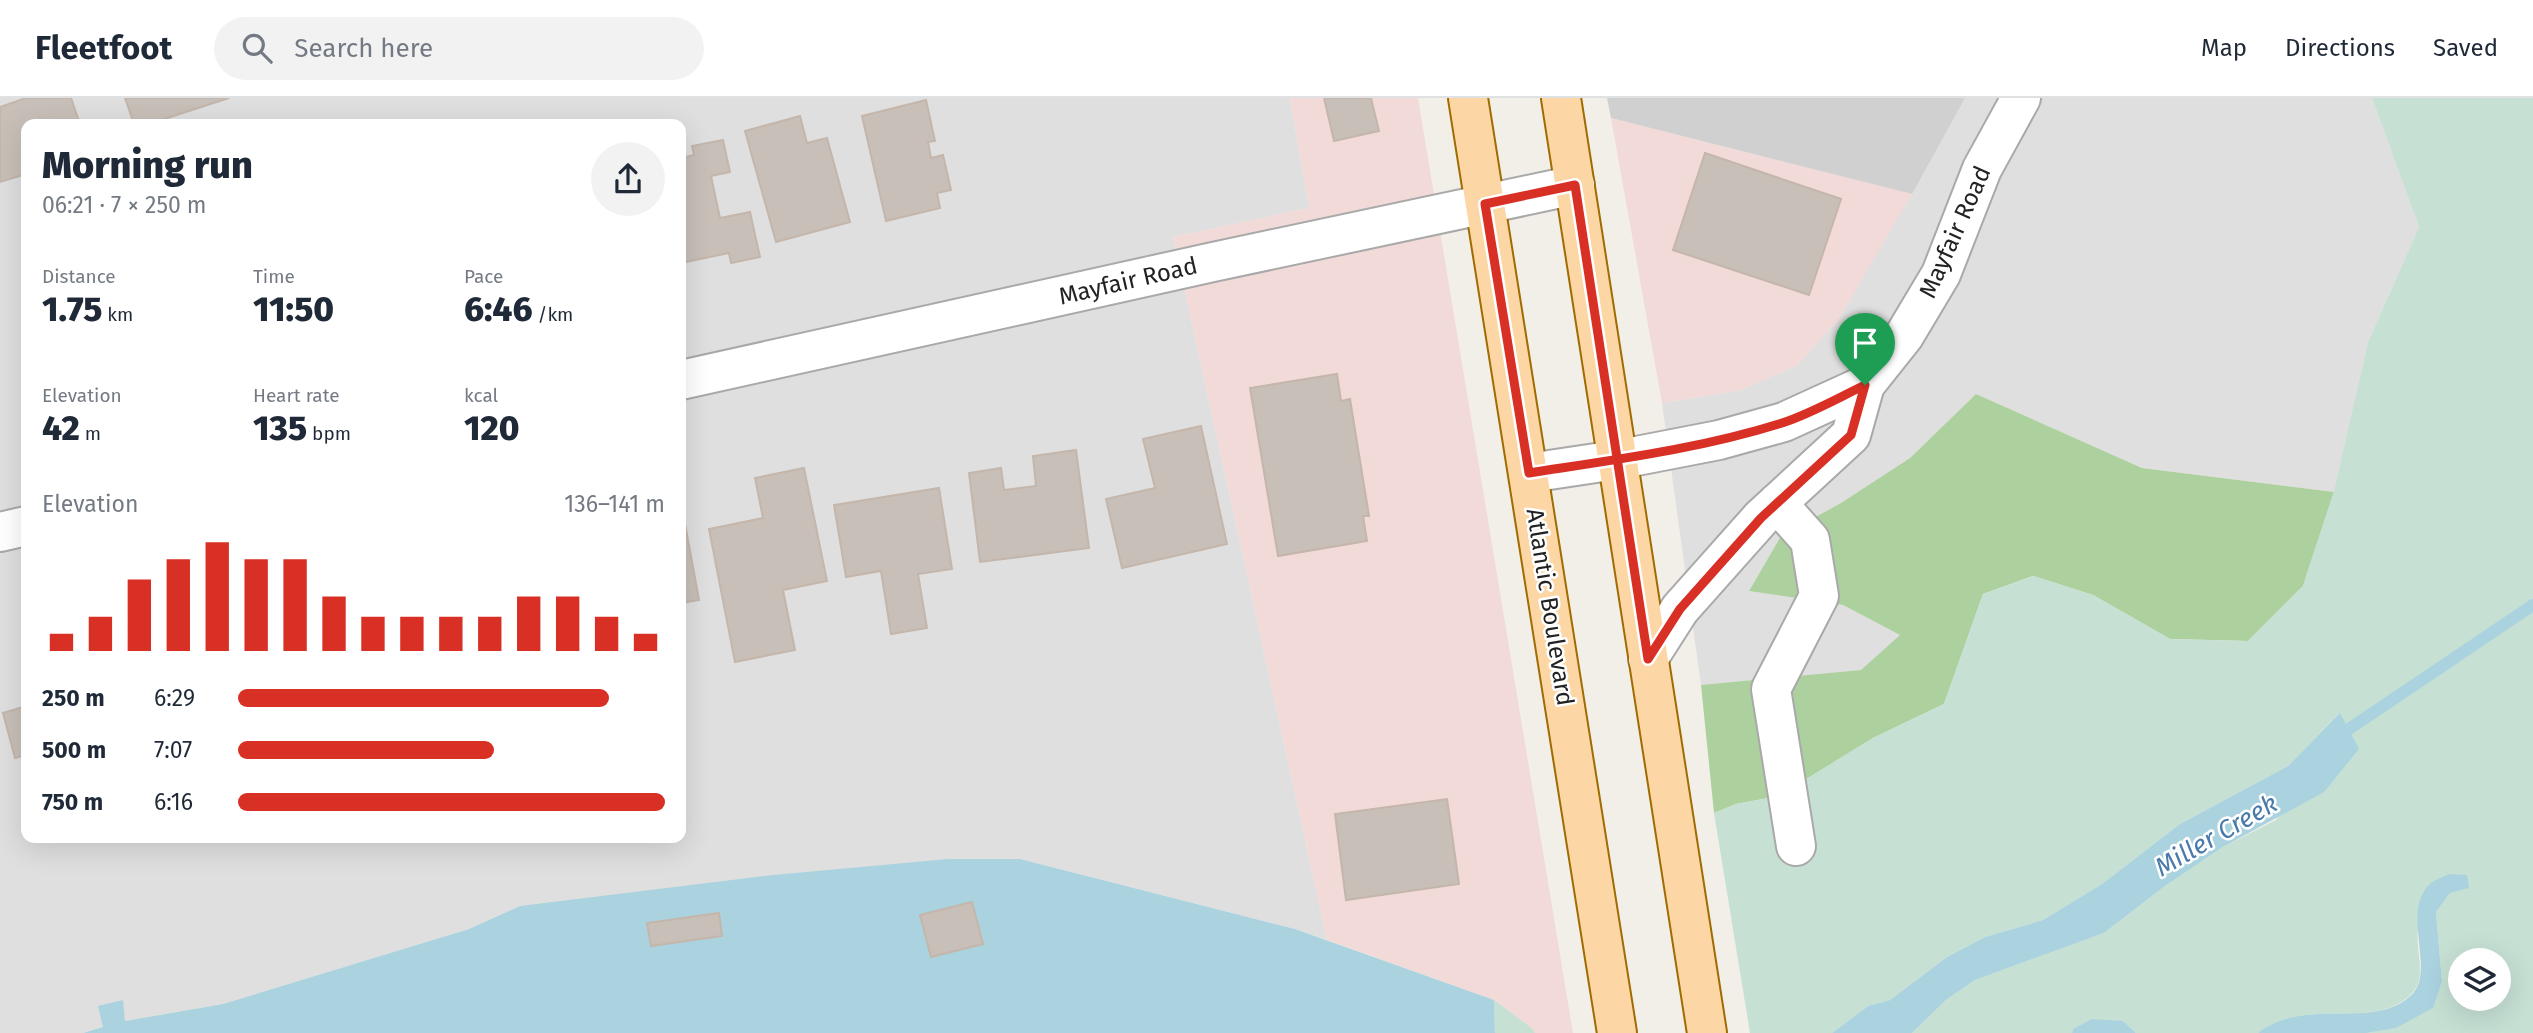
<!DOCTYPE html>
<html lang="en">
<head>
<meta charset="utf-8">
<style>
	body { margin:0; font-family:"Fira Sans",sans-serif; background:#f2f2f3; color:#1f2937; height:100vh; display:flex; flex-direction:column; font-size:26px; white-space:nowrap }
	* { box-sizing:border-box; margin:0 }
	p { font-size:23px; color:#747a83 }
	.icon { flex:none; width:38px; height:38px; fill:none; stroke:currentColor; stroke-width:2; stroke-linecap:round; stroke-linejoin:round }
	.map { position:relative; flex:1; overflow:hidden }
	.side { position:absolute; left:21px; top:21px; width:665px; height:724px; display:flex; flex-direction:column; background:#fff; border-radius:14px; box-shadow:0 7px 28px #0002 }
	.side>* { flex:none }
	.buttons { position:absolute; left:2448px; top:850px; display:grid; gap:14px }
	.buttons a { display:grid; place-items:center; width:63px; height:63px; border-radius:50%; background:#fff; box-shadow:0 7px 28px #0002; font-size:35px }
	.pin { position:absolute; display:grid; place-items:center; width:60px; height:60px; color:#fff; margin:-72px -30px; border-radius:50% 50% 50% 0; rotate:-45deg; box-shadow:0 0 7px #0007 }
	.pin .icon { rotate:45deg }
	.round { display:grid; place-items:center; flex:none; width:74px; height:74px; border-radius:37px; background:#f2f2f3 }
	.summary { display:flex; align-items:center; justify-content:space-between; height:119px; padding:0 21px }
	h1 { font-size:38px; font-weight:800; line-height:52px }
	.metrics { display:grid; grid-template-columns:repeat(3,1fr); gap:10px; height:119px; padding:7px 21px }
	.metrics div { display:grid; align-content:center }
	.metrics b { font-size:35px; font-weight:800 }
	.metrics small { font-size:19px; font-weight:400 }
	.metrics p { font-size:19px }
	.chart { height:196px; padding:14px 21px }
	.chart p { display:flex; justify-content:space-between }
	.chart svg { width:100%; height:126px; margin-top:7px; stroke:#d93025; stroke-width:6 }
	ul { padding:0 21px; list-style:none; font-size:23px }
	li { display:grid; grid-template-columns:112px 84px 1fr; align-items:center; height:52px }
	li i { height:18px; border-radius:9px; background:#d93025 }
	header { display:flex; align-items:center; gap:42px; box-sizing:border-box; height:98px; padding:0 35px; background:#fff; border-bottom:2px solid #e0e1e3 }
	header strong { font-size:33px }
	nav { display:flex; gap:38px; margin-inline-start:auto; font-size:24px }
	.search { width:490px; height:63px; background:#f2f2f3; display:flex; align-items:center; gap:18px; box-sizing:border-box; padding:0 24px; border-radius:38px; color:#747a83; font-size:26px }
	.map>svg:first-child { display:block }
	.residential { fill:#e0dfdf; fill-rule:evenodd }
	.commercial { fill:#f2dad9 }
	.religious { fill:#d0d0d0 }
	.forest { fill:#add19e }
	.wetland { fill:#c6e0d4; fill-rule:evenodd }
	.water { fill:#aad3df }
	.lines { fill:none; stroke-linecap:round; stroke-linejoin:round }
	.stream { stroke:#aad3df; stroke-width:12 }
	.building { fill:#c7bfb8; stroke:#c4b6ab; stroke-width:2 }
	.minor-casing { stroke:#a9a9a9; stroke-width:42 }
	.major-casing { stroke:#a06b00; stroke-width:42 }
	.minor { stroke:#fff; stroke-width:38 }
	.major { stroke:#fcd6a4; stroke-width:38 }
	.route-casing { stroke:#fff; stroke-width:14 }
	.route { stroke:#d93025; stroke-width:9 }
	.labels { text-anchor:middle; stroke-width:5; stroke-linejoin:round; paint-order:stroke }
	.street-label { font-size:24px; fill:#222; stroke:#fff }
	.water-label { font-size:26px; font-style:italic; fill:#4a7aab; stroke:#fff }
</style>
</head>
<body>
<header>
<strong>Fleetfoot</strong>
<div class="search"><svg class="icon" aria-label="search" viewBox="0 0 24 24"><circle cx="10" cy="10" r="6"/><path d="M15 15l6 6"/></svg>Search here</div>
<nav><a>Map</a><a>Directions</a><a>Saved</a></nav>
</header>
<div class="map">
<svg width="2533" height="935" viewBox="0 0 2533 935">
	<rect width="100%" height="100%" fill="#f2efe9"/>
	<path class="residential" d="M0,0H1290L1309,110L1173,139L1327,842L1295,831L1020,761L520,808L469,831L223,906L125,923L122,902L103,929L83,935H0ZM26,26H681V740H26Z
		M1965,0H2372L2419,129L2368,244L2334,394L2142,370L1976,296L1910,360L1841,405L1781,438L1749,493L1843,507L1900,537L1862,572L1701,587L1662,305L1742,292L1797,267L1838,222Z"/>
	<path class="commercial" d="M1290,0H1418L1573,935H1535L1533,931L1494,902L1327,842L1173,139L1309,110Z
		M1611,20L1912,96L1838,222L1797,267L1742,292L1662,305Z"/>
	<path class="religious" d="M1607,0H1965L1912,96L1611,20Z"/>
	<path class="forest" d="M1976,296L2142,370L2334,394L2303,488L2248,543L2170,541L2093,497L2033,478L1983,496L1944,606L1873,640L1779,698L1736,706L1714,715L1701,587L1861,572L1900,537L1843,507L1749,493L1781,438L1841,405L1910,360Z"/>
	<path class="wetland" d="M2372,0H2533V935H2367L2396,930L2442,883L2436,814L2450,795L2449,776C2442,788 2419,820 2418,832C2415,851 2427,878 2413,894C2377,935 2304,897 2258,935H2136L2123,923L2073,931L2072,935H1912L1946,902L1975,882L2104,835L2165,788L2223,749L2276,722L2340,615L2288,668L2180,726L2102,786L2043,822L1985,839L1947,859L1890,902L1868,908L1832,935H1750L1714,715L1736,706L1779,698L1873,640L1944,606L1983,496L2034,478L2093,497L2170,541L2248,543L2303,488L2334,393L2368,244L2419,129ZM2460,863H2499V901H2460Z
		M1494,902L1533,931L1535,935H1495Z"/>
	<path class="water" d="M2340,615L2359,651L2324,694L2223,749L2165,788L2104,835L1975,882L1946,902L1912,935H1832L1868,908L1890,902L1947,859L1985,839L2043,822L2102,786L2180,726L2288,668Z
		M948,761H1020L1295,831L1494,902L1495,935H83L103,929L98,908L123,902L125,923L223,906L469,831L520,808L773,777Z
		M2449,776L2467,777L2469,790L2450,795L2436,814L2442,883L2433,910L2396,930L2367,935H2258C2304,897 2379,935 2414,894C2434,868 2401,813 2430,786C2434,782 2443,779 2449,776Z
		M2092,921L2123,923L2136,935H2072L2073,931Z"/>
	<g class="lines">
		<path class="stream" d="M2349,631L2533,507"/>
	</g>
	<path class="building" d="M26,0H71L80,26H26V76L0,84V9Z
		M125,0H229L149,26H134Z
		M1324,0H1371L1379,33L1334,43Z
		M926,2L935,43L928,44L931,60L943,57L951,92L937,95L940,110L886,123L862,18Z
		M800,18L807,45L827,40L850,124L776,144L745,33Z
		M723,42L730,74L711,78L720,120L750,114L760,159L731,165L729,155L681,165V60L694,57L692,48Z
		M1705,55L1841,101L1809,197L1673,152Z
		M1337,276L1341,303L1350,301L1369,418H1363L1367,443L1278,458L1250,290Z
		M1201,328L1227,446L1122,470L1106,401L1155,390L1143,341Z
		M1076,352L1089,450L980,464L969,375L1001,370L1004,392L1036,388L1033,358Z
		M804,370L827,483L783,492L795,552L735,564L709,431L763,420L755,380Z
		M939,390L952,471L918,476L927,530L891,536L881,473L846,479L834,407Z
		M681,404L699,502L681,505Z
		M26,608V657L15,660L3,615Z
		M1447,701L1459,786L1346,802L1335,716Z
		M972,804L983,846L931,859L920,817Z
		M719,815L722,838L651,848L647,825Z"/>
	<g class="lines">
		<g class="minor-casing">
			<path id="minor" d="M681,282L1213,164L1575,87
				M1529,375L1616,362L1719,342L1784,324L1865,287L1904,238L1941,176L1982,71L2021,0
				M1777,405L1810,442L1819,498L1771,591L1796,748
				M0,434L26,428
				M1648,561L1680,511L1761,420L1851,337L1865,287"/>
		</g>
		<g class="major-casing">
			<path id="major" d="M1468,0L1617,935
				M1561,0L1707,935"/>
		</g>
		<use href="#minor" class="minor"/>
		<use href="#major" class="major"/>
	</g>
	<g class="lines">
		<g class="route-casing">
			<path id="route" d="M1865,287C1838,300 1810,316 1782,325C1700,351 1613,362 1529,375L1485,106L1575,87L1648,561L1680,511L1761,420L1851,337L1865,287"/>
		</g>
		<use href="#route" class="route"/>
	</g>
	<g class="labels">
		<g class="street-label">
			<text transform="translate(1955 134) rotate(-66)" y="8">Mayfair Road</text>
			<text transform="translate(1128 183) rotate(-13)" y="8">Mayfair Road</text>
			<text transform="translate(1550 509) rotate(81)" y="8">Atlantic Boulevard</text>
		</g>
		<g class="water-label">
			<text transform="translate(2216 737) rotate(-30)" y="9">Miller Creek</text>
		</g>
	</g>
</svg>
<div class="buttons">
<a><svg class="icon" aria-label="layers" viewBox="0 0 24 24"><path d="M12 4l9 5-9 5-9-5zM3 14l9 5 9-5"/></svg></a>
</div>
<div class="pin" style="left:1865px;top:287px;background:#1e9e55"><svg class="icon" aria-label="arrive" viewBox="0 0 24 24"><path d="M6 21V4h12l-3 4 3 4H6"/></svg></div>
<section class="side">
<div class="summary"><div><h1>Morning run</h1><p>06:21 · 7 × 250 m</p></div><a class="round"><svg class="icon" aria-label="share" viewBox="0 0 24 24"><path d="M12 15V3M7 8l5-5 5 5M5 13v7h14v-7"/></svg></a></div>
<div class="metrics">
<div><p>Distance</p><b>1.75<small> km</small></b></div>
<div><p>Time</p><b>11:50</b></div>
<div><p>Pace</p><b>6:46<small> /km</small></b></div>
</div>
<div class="metrics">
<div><p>Elevation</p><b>42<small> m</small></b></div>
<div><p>Heart rate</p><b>135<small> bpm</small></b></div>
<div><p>kcal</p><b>120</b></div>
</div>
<div class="chart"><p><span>Elevation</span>136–141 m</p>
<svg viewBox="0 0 160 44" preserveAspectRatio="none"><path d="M5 44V38M15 44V32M25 44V19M35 44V12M45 44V6M55 44V12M65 44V12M75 44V25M85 44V32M95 44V32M105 44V32M115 44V32M125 44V25M135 44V25M145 44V32M155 44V38"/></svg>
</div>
<ul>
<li><b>250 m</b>6:29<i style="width:87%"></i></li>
<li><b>500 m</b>7:07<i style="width:60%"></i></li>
<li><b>750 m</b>6:16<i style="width:100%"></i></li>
</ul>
</section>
</div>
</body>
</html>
